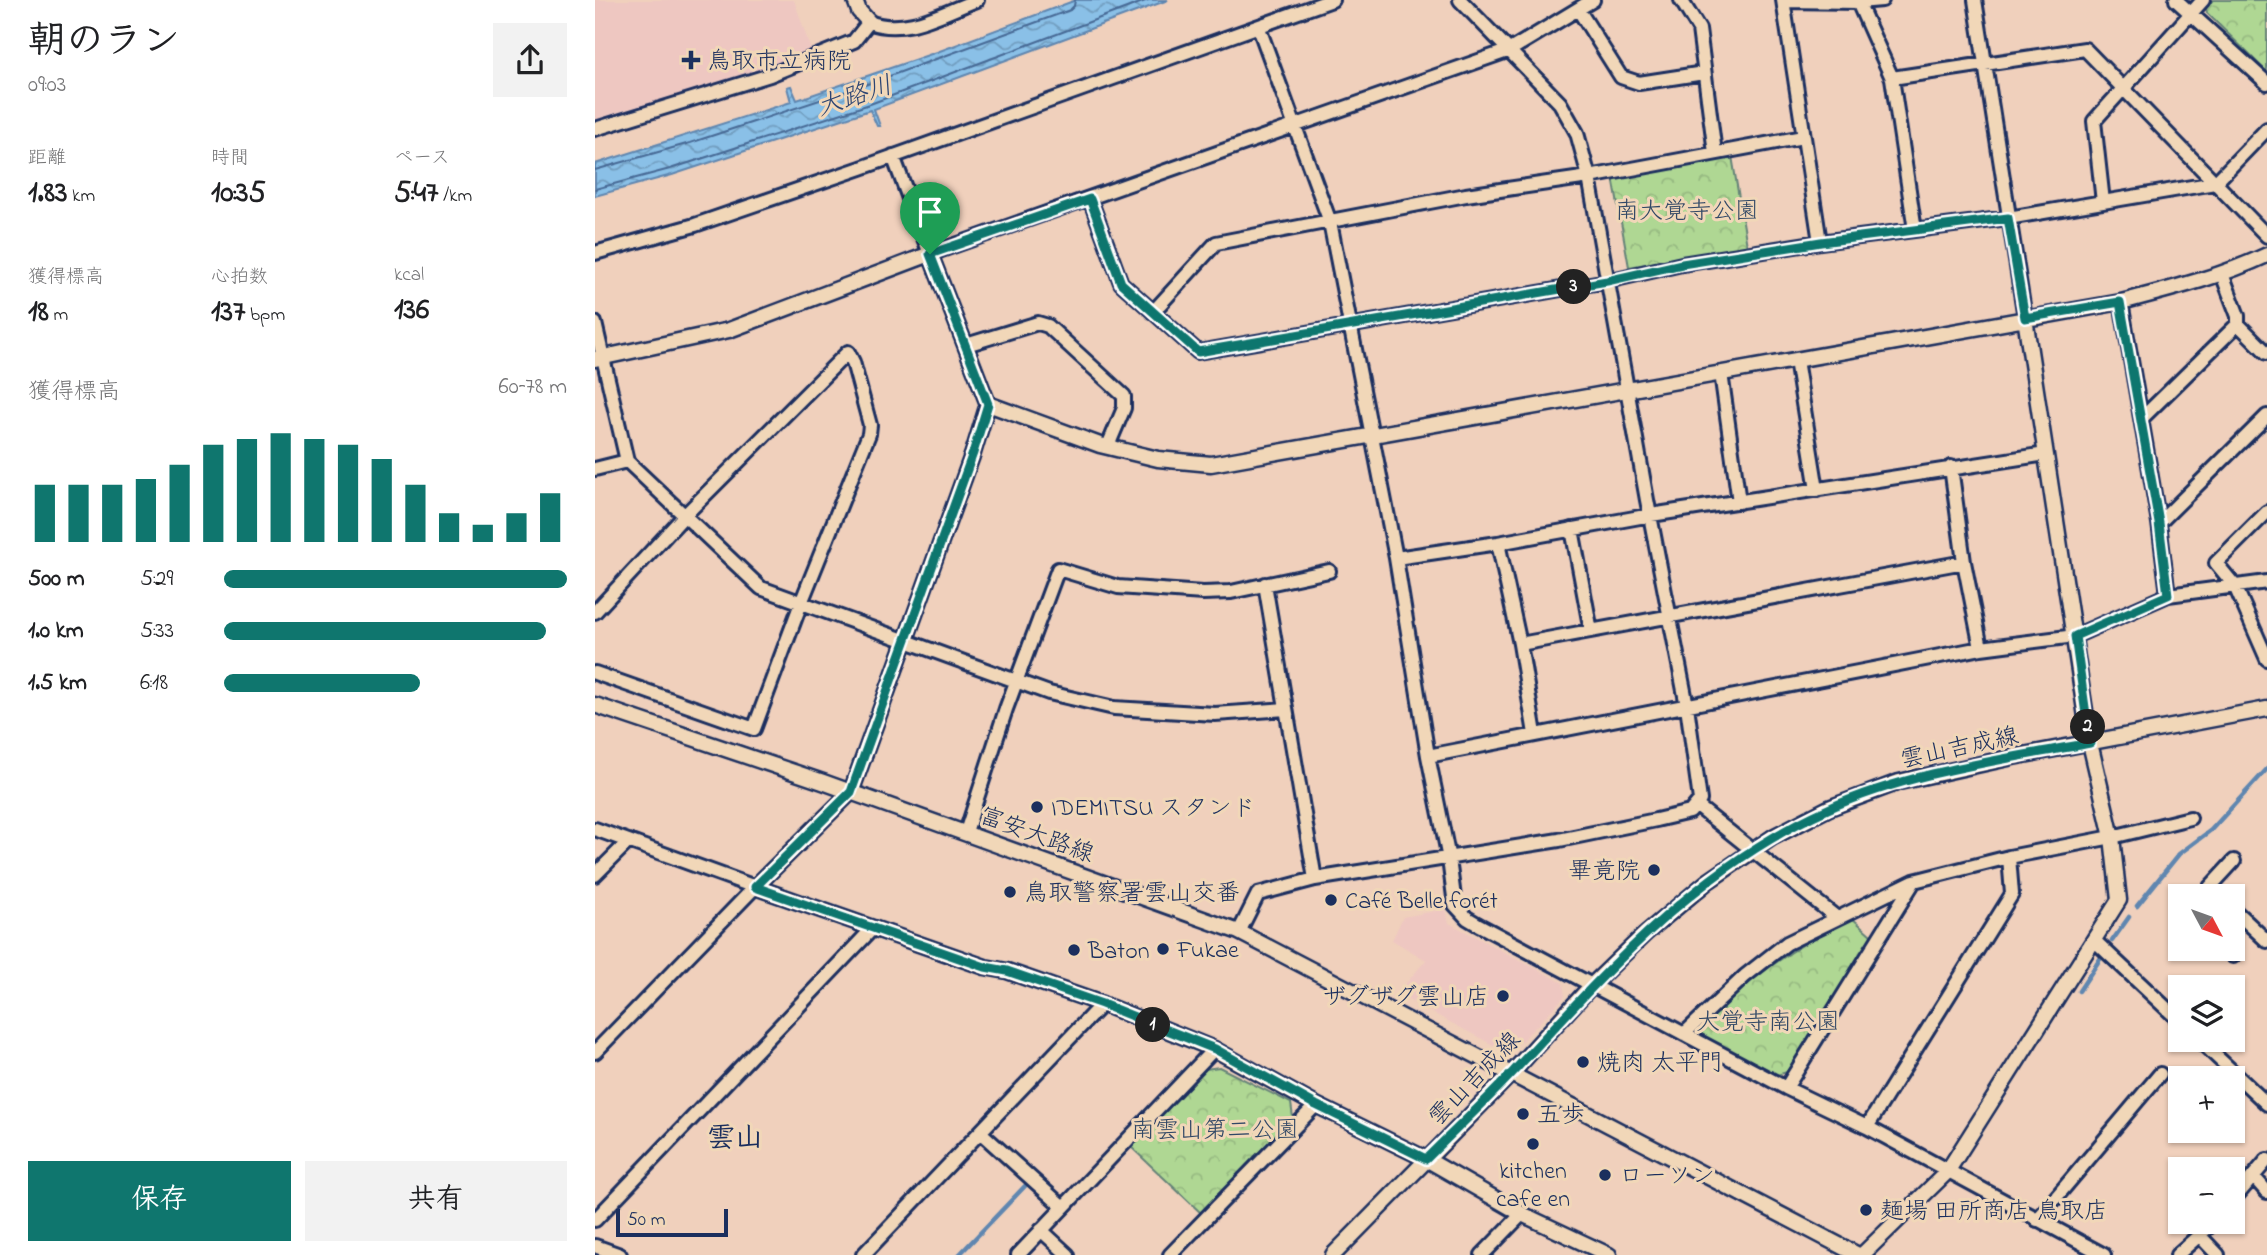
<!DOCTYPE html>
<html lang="ja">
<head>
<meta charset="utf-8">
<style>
	body { margin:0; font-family:"Indie Flower","Klee One",sans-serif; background:#f2f2f2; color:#202124; height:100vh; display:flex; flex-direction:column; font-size:26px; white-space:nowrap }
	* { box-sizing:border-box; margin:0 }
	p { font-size:23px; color:#757577 }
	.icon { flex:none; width:38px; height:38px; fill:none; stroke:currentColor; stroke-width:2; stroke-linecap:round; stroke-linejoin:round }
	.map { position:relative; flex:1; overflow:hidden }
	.panel { display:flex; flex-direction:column; background:#fff; width:595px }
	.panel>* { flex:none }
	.needle { width:46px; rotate:131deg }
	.controls { position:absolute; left:1573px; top:884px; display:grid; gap:14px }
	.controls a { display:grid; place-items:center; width:77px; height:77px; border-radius:0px; background:#fff; box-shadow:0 2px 5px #0004; font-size:35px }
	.scale { position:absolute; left:21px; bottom:18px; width:112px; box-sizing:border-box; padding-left:7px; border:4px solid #1b2f5e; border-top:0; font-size:19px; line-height:24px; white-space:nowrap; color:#1b2f5e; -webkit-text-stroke:5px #f1d7b8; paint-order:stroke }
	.pin { position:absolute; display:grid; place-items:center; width:60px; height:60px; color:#fff; margin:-72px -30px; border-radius:50% 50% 50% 0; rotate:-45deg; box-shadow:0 0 7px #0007 }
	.pin .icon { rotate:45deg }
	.km { position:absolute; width:35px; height:35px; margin:-18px; border-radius:50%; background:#222; color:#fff; font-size:19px; line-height:35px; text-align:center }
	.round { display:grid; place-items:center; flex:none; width:74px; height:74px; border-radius:0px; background:#f2f2f2 }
	.head { display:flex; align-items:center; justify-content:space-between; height:119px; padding:0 28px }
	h1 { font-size:38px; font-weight:700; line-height:52px }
	.stats { display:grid; grid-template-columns:repeat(3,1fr); gap:10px; height:119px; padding:7px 28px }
	.stats div { display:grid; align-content:center }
	.stats b { font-size:30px; font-weight:700 }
	.stats small { font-size:19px; font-weight:400 }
	.stats p { font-size:19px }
	.chart { height:196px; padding:14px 28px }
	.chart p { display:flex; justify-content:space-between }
	.chart svg { width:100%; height:126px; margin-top:7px; stroke:#0f766e; stroke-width:6 }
	.primary-button { display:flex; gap:14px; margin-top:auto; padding:14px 28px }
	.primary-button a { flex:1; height:80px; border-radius:0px; background:#0f766e; color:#fff; font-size:28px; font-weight:700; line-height:80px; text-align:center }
	.primary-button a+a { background:#f2f2f2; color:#202124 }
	ul { padding:0 28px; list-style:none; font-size:23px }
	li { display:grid; grid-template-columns:112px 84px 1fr; align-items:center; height:52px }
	li i { height:18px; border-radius:9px; background:#0f766e }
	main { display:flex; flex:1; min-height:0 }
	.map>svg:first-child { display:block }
	.built { fill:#eec7c1 }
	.park { fill:url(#park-crowns); stroke:#658378; stroke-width:2 }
	.water { fill:url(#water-waves); stroke:#5e86b0; stroke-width:2 }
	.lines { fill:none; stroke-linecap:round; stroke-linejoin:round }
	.shore { stroke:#476995; stroke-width:2 }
	.stream { stroke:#5e86b0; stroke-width:4.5 }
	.minor-casing { stroke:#1b2f5e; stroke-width:18 }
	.tertiary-casing { stroke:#1b2f5e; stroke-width:19 }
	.minor { stroke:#f1d7b8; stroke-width:12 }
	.tertiary { stroke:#f1d7b8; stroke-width:14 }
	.route-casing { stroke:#fff; stroke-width:14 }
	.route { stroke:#0f766e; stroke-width:9 }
	.poi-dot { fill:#1b2f5e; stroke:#f1d7b8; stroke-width:2.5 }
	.labels { text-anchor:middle; stroke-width:6; stroke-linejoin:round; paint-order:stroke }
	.poi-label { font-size:24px; fill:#1b2f5e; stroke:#f1d7b8; text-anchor:start }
	.park-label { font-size:24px; fill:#314866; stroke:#f1d7b8 }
	.street-label { font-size:24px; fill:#1b2f5e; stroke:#f1d7b8 }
	.water-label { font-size:26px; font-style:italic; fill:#2c4573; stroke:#f1d7b8 }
	.quarter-label { font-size:28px; font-weight:bold; fill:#1b2f5e; stroke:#f1d7b8 }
</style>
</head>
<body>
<main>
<section class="panel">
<div class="head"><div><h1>朝のラン</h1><p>09:03</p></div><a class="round"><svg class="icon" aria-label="share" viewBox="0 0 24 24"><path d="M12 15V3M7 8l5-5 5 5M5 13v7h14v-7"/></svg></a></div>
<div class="stats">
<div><p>距離</p><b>1.83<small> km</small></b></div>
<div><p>時間</p><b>10:35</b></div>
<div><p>ペース</p><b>5:47<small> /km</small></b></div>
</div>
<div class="stats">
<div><p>獲得標高</p><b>18<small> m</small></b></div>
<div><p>心拍数</p><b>137<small> bpm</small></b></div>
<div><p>kcal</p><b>136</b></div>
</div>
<div class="chart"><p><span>獲得標高</span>60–78 m</p>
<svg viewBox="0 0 160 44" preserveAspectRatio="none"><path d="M5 44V24M15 44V24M25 44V24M35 44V22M45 44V17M55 44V10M65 44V8M75 44V6M85 44V8M95 44V10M105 44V15M115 44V24M125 44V34M135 44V38M145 44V34M155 44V27"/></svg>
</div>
<ul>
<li><b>500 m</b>5:29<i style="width:100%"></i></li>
<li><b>1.0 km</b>5:33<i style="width:94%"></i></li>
<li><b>1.5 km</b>6:18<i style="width:57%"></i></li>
</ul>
<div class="primary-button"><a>保存</a><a>共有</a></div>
</section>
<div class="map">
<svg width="1672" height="1255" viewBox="0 0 1672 1255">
	<defs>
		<pattern id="park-crowns" width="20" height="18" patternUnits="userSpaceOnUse" patternTransform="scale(1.75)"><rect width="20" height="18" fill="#afd793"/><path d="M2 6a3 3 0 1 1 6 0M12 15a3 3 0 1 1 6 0" fill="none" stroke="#96b981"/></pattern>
		<pattern id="water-waves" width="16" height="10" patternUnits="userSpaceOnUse" patternTransform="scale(1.75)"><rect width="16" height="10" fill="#8ac0e7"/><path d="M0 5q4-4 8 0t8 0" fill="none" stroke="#709cbe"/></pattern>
	</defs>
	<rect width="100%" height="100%" fill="#f0d0bc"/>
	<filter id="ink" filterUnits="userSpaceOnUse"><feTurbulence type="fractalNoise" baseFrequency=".0143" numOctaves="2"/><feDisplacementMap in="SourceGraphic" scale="14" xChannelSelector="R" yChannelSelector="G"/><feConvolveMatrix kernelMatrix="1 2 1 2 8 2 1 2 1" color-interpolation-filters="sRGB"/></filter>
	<g filter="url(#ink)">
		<path class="built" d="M0,0H199L216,50L170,69L0,121Z
			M851,909L854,923L968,983L970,996L926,1042L900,1046L802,994L831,960L797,940L808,917Z"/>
		<path class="park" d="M1618,0H1672V72L1612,13L1611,7Z
			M1137,156L1152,246L1034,267L1018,177Z
			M1256,917L1277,936L1192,1072L1182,1075L1106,1036L1104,1028C1152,981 1196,948 1256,917Z
			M624,1067L696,1103L698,1118L606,1213L536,1147L611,1069Z"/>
		<path class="water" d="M481,0H573L279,109L285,126H282L275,110L77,175L0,196V164L196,102L192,87L196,86L202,100L342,52Z"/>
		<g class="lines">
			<path class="shore" d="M0,170L95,143L270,85L475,10L479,6L480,0
				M0,189L75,169L275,104L553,0"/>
			<path class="stream" d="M1542,906L1584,854L1616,830L1672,769
				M1517,941L1534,917
				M1484,991L1507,956
				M364,1255L430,1186"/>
			<g class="minor-casing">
				<path id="minor" d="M1086,0L1104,29L1120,153
					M1188,0L1225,242
					M1380,0L1430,318
					M1581,0L1672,83
					M1189,1L1263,2L1287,0
					M1263,2L1297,78L1320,230
					M983,9L1026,77L1044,83L1109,73
					M664,28L735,222L801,558L833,756L854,859L860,905L872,918L882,924L1191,1088L1272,1127L1509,1255
					M1297,78L1490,49L1672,236
					M0,129L175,75L259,41L274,22C311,36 347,13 382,0
					M298,156L335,254L915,50L998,0
					M495,199L526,283L603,352L1012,281L1087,264L1225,242L1413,218L1620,183L1672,129
					M1508,202L1499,121L1608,0
					M0,253L100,225L266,168L737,0
					M1627,274L1643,316V324
					M1526,302L1564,523L1573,595
					M558,312L621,243L871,195L994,177L1208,137
					M0,323L32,461L166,588L454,693L519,708L620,714L691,709
					M371,345L443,323L453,326L529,396V408L513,446
					M1201,360L1222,490
					M1126,373L1144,502
					M1546,419L1643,324L1672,353
					M1356,467L1369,562L1386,648
					M0,469L32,461
					M1672,512L1621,563L1640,586L1672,659
					M1564,523L1672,416
					M977,529L996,631
					M903,543L925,644L940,734
					M801,558L903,543L1056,515L1451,454
					M670,584L720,879
					M0,612L89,516L253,352L258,362L275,425L274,434L206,603L159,729L0,673
					M925,644L1369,562
					M833,756L1386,648L1480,636L1573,595L1672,582
					M1101,805L1242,918
					M0,829L160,887L0,1052
					M371,832L411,709L463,569L523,587L608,593L636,592L734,571
					M0,875L33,842
					M1625,896L1615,887L1639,861
					M1638,909L1672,941
					M644,932L663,894L720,879L964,840L1061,820L1095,812L1105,800L1092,706L1052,500L994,177L982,133L965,103L865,0
					M1500,941L1586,1022
					M1631,948L1638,956
					M1089,1034L1150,976L1192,943L1319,881L1414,857L1517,837L1595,818
					M1604,1040L1672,1104
					M1191,1088L1318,883
					M1272,1127L1417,894L1414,857
					M385,1132L468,1207
					M1658,1176L1672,1192
					M1638,1200L1672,1160
					M0,1220L278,928
					M1442,1220L1565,1074
					M446,1230L473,1255
					M1604,1235L1623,1255
					M0,1246L25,1255
					M268,1255L507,1004
					M423,1255L619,1049
					M575,1255L721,1105
					M887,1255L927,1214
					M1582,1255L1619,1222"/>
			</g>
			<g class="tertiary-casing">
				<path id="tertiary" d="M260,0L264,11L274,22
					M0,359L134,330L335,254L393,404L378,453L256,792L160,887L390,967L412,971L507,1004L619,1049L721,1105L831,1159L927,1214L1014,1255
					M393,404L505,445L563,459L616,464L1526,302C1576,289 1625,277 1672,255
					M0,705L228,782L644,932L1263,1255
					M738,1255L915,1075L997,985L1051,933L1112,882L1178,837L1234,808L1304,782L1418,757L1672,709
					M1267,1255L1352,1172L1524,900L1517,837L1495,743L1430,318"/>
			</g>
			<use href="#minor" class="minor"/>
			<use href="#tertiary" class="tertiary"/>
		</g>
	</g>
	<g class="lines" filter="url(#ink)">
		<g class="route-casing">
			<path id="route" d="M495,199L526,283L603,352L1012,281L1087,264L1226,242L1413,218L1430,318L1525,302L1564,523L1573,595L1480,636L1495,743C1407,760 1314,772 1233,809C1102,868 1013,969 918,1072C890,1102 860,1130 831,1159L721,1105L620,1049L507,1004L412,971L390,967L160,887L256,792L378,453L393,404L335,254Z"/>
		</g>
		<use href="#route" class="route"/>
	</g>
	<g class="poi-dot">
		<path d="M92.5 49.5h7v7h7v7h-7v7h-7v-7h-7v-7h7z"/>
		<circle cx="442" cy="807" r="7"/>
		<circle cx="1059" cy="870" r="7"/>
		<circle cx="415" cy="892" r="7"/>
		<circle cx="736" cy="900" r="7"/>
		<circle cx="568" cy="949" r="7"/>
		<circle cx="479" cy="950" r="7"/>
		<circle cx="908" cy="996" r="7"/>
		<circle cx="988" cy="1062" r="7"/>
		<circle cx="928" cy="1114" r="7"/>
		<circle cx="938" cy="1144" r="7"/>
		<circle cx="1010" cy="1175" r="7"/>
		<circle cx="1271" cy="1210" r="7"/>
	</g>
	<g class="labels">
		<g class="poi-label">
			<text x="112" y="68">鳥取市立病院</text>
			<text x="456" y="815">IDEMITSU スタンド</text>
			<text x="1045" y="878" text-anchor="end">畢竟院</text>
			<text x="429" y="900">鳥取警察署雲山交番</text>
			<text x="750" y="908">Café Belle forét</text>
			<text x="582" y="957">Fukae</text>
			<text x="493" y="958">Baton</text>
			<text x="894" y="1004" text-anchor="end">ザグザグ雲山店</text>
			<text x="1002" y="1070">焼肉 太平門</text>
			<text x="942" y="1122">五歩</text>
			<text x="938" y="1178" text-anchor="middle">kitchen<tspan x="938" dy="28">cafe en</tspan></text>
			<text x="1024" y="1183">ローソン</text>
			<text x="1285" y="1218">麺場 田所商店 鳥取店</text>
		</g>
		<g class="park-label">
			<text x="1092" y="218">南大覚寺公園</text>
			<text x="1173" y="1029">大覚寺南公園</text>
			<text x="620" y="1137">南雲山第二公園</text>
		</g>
		<g class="street-label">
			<text transform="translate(1364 747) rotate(-12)" y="8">雲山吉成線</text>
			<text transform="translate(442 834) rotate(20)" y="8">富安大路線</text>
			<text transform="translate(879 1078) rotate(-46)" y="8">雲山吉成線</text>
		</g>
		<g class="water-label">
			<text transform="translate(259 95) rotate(-18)" y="9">大路川</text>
		</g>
		<g class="quarter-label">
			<text x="140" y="1146">雲山</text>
		</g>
	</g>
</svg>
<div class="controls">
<a><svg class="needle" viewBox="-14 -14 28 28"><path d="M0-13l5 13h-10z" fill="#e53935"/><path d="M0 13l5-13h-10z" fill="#757577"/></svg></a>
<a><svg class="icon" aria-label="layers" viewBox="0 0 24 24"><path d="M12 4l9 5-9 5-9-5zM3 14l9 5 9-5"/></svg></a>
<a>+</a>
<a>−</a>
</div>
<div class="scale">50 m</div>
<div class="pin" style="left:335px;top:254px;background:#1e9e55"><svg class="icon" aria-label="arrive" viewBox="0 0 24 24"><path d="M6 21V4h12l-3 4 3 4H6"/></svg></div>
<b class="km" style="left:558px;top:1025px">1</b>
<b class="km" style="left:1493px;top:727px">2</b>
<b class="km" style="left:979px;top:287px">3</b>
</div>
</main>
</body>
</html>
